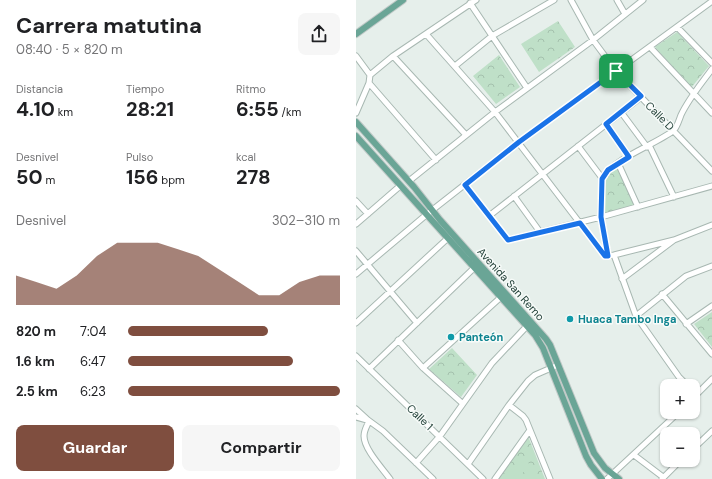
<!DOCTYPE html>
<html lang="es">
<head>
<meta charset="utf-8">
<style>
	body { margin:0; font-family:"DM Sans",sans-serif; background:#f6f6f6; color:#202124; height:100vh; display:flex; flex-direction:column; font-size:15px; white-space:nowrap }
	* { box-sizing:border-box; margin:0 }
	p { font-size:13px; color:#757577 }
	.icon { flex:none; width:22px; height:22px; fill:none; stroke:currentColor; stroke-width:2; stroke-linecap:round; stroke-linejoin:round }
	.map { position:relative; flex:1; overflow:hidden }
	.details { display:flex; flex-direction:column; background:#fff; width:356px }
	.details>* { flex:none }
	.tools { position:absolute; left:304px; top:379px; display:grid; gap:8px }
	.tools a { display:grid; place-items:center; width:40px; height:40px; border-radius:8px; background:#fff; box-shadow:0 1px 3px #0004; font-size:20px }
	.pin { position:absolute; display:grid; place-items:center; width:34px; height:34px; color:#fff; margin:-17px; border-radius:8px; box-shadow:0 2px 6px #0006 }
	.round { display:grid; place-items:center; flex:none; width:42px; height:42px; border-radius:8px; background:#f6f6f6 }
	.head { display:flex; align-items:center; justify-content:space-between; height:68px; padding:0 16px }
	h1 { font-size:22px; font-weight:700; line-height:30px }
	.metrics { display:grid; grid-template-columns:repeat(3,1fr); gap:6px; height:68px; padding:4px 16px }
	.metrics div { display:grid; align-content:center }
	.metrics b { font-size:20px; font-weight:700 }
	.metrics small { font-size:11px; font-weight:400 }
	.metrics p { font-size:11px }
	.chart { height:112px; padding:8px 16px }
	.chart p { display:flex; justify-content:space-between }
	.chart svg { width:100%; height:72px; margin-top:4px; fill:#7f4e3f; opacity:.7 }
	.cta { display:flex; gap:8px; margin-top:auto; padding:8px 16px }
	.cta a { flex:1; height:46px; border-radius:8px; background:#7f4e3f; color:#fff; font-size:16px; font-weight:700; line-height:46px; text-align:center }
	.cta a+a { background:#f6f6f6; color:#202124 }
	ul { padding:0 16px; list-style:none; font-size:13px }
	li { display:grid; grid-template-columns:64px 48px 1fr; align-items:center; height:30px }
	li i { height:10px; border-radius:5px; background:#7f4e3f }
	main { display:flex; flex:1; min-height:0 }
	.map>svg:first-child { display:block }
	.park { fill:url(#park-crowns) }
	.garden { fill:#bfe0c8 }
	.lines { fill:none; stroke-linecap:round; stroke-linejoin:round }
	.minor-casing { stroke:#a8b8b2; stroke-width:7 }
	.major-casing { stroke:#c2cac8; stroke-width:8 }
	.minor { stroke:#fff; stroke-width:5 }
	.major { stroke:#6aa596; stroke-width:6 }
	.route-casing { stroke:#fff; stroke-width:8 }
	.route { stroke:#1a73e8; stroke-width:5 }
	.culture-dot { fill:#0f9aa8; stroke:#f7fbf9; stroke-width:1.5 }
	.labels { text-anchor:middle; stroke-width:3; stroke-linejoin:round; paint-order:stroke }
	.street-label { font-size:11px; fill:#24423a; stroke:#f7fbf9 }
	.culture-label { font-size:11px; font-weight:bold; fill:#0d838f; stroke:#f7fbf9; text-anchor:start }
</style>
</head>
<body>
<main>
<section class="details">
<div class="head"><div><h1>Carrera matutina</h1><p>08:40 · 5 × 820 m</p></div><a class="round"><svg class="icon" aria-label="share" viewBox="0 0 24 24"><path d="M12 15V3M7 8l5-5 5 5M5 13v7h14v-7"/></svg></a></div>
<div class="metrics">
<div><p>Distancia</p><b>4.10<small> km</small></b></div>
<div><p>Tiempo</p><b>28:21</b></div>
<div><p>Ritmo</p><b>6:55<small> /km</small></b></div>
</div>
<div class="metrics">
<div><p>Desnivel</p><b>50<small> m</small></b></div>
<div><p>Pulso</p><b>156<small> bpm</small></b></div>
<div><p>kcal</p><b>278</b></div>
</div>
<div class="chart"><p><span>Desnivel</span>302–310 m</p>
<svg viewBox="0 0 160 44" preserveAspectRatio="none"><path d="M0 44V26L10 30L20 34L30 26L40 14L50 6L60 6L70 6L80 10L90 14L100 22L110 30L120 38L130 38L140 30L150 26L160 26V44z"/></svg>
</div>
<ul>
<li><b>820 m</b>7:04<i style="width:66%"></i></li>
<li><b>1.6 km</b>6:47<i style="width:78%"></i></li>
<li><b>2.5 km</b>6:23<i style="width:100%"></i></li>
</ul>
<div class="cta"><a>Guardar</a><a>Compartir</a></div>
</section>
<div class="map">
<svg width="356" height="479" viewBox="0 0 356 479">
	<defs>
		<pattern id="park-crowns" width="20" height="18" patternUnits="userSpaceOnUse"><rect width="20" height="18" fill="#bfe0c8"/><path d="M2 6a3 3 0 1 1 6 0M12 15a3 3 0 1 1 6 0" fill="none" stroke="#a4c1ad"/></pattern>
	</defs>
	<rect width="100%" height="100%" fill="#e6efeb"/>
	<path class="park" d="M202,21L219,47L183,72L165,44Z
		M321,32L353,66L335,88L299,47Z
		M143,55L164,87L140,104L117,76Z
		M262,166L279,205L248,214L250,176Z
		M356,312V347L338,324Z
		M96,348L121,375L105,397L73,369Z
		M172,436L189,479H142Z"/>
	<path class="garden" d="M171,460L175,468L159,477L155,469Z"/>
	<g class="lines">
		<g class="minor-casing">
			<path id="minor" d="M215,0L237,40L260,71L356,171
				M261,0L269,14
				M114,3L171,88
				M321,27L356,63
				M70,34L139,112L249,256L258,255L318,240
				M294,47L356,113
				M0,56L14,75L13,83L0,113
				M37,56L110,135
				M99,66L136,36L198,0
				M14,75L37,56L120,0
				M13,83L80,160
				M265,112L291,147
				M250,124L273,157
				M293,145L318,197
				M222,146L246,178
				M262,163L282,207
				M53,181L139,112L237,40L287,0
				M109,185L152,240L245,217L356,186
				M158,196L184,232
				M0,201L12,214
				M133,216L285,97
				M0,224L44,186
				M0,251L61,323
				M258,255L280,316L323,377L332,386
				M252,256L245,217L246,179C253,161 300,144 317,131C321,128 323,120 325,115C333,98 345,84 356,69
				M0,274L70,215L163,142L355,2
				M266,279L318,240L356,225
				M306,294L356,354
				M280,316L330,276L356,266
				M0,323L92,238
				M330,324L356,306
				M42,340L67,368L106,403
				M0,356L127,479
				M67,368L145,297
				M13,369L118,268
				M337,398L356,379
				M153,405L167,416L170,420L194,479
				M0,409L12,420L27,431L77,479
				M0,417L11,420
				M13,421C11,426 8,430 8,436C8,449 26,468 34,479
				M337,449L356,431
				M278,455L307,477
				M60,463L84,436L136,363L171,326
				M112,464L153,405L172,381L179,375L202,365
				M139,479L174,430
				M251,479L323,412
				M306,479L325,460"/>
		</g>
		<g class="major-casing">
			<path id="major" d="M0,34L47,0
				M0,122L58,187L84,220L190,339L194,345L238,453L249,468L263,479
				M0,136L179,335L187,348L230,456L235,465L246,479"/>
		</g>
		<use href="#minor" class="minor"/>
		<use href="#major" class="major"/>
	</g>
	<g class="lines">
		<g class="route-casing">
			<path id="route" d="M260,71L285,96L250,124L273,157L252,170L246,179L245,217L252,256H249L224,223L152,240L109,185L163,142Z"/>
		</g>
		<use href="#route" class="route"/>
	</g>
	<g class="culture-dot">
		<circle cx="214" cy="319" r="4"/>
		<circle cx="95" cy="337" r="4"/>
	</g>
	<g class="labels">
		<g class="street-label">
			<text transform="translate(304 116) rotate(45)" y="4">Calle D</text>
			<text transform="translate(155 284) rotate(48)" y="4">Avenida San Remo</text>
			<text transform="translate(64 417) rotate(44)" y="4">Calle 1</text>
		</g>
		<g class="culture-label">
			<text x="222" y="323">Huaca Tambo Inga</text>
			<text x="103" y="341">Panteón</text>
		</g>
	</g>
</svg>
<div class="tools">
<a>+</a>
<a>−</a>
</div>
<div class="pin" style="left:260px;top:71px;background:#1e9e55"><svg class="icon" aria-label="arrive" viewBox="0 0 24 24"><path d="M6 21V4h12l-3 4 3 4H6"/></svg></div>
</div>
</main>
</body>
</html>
